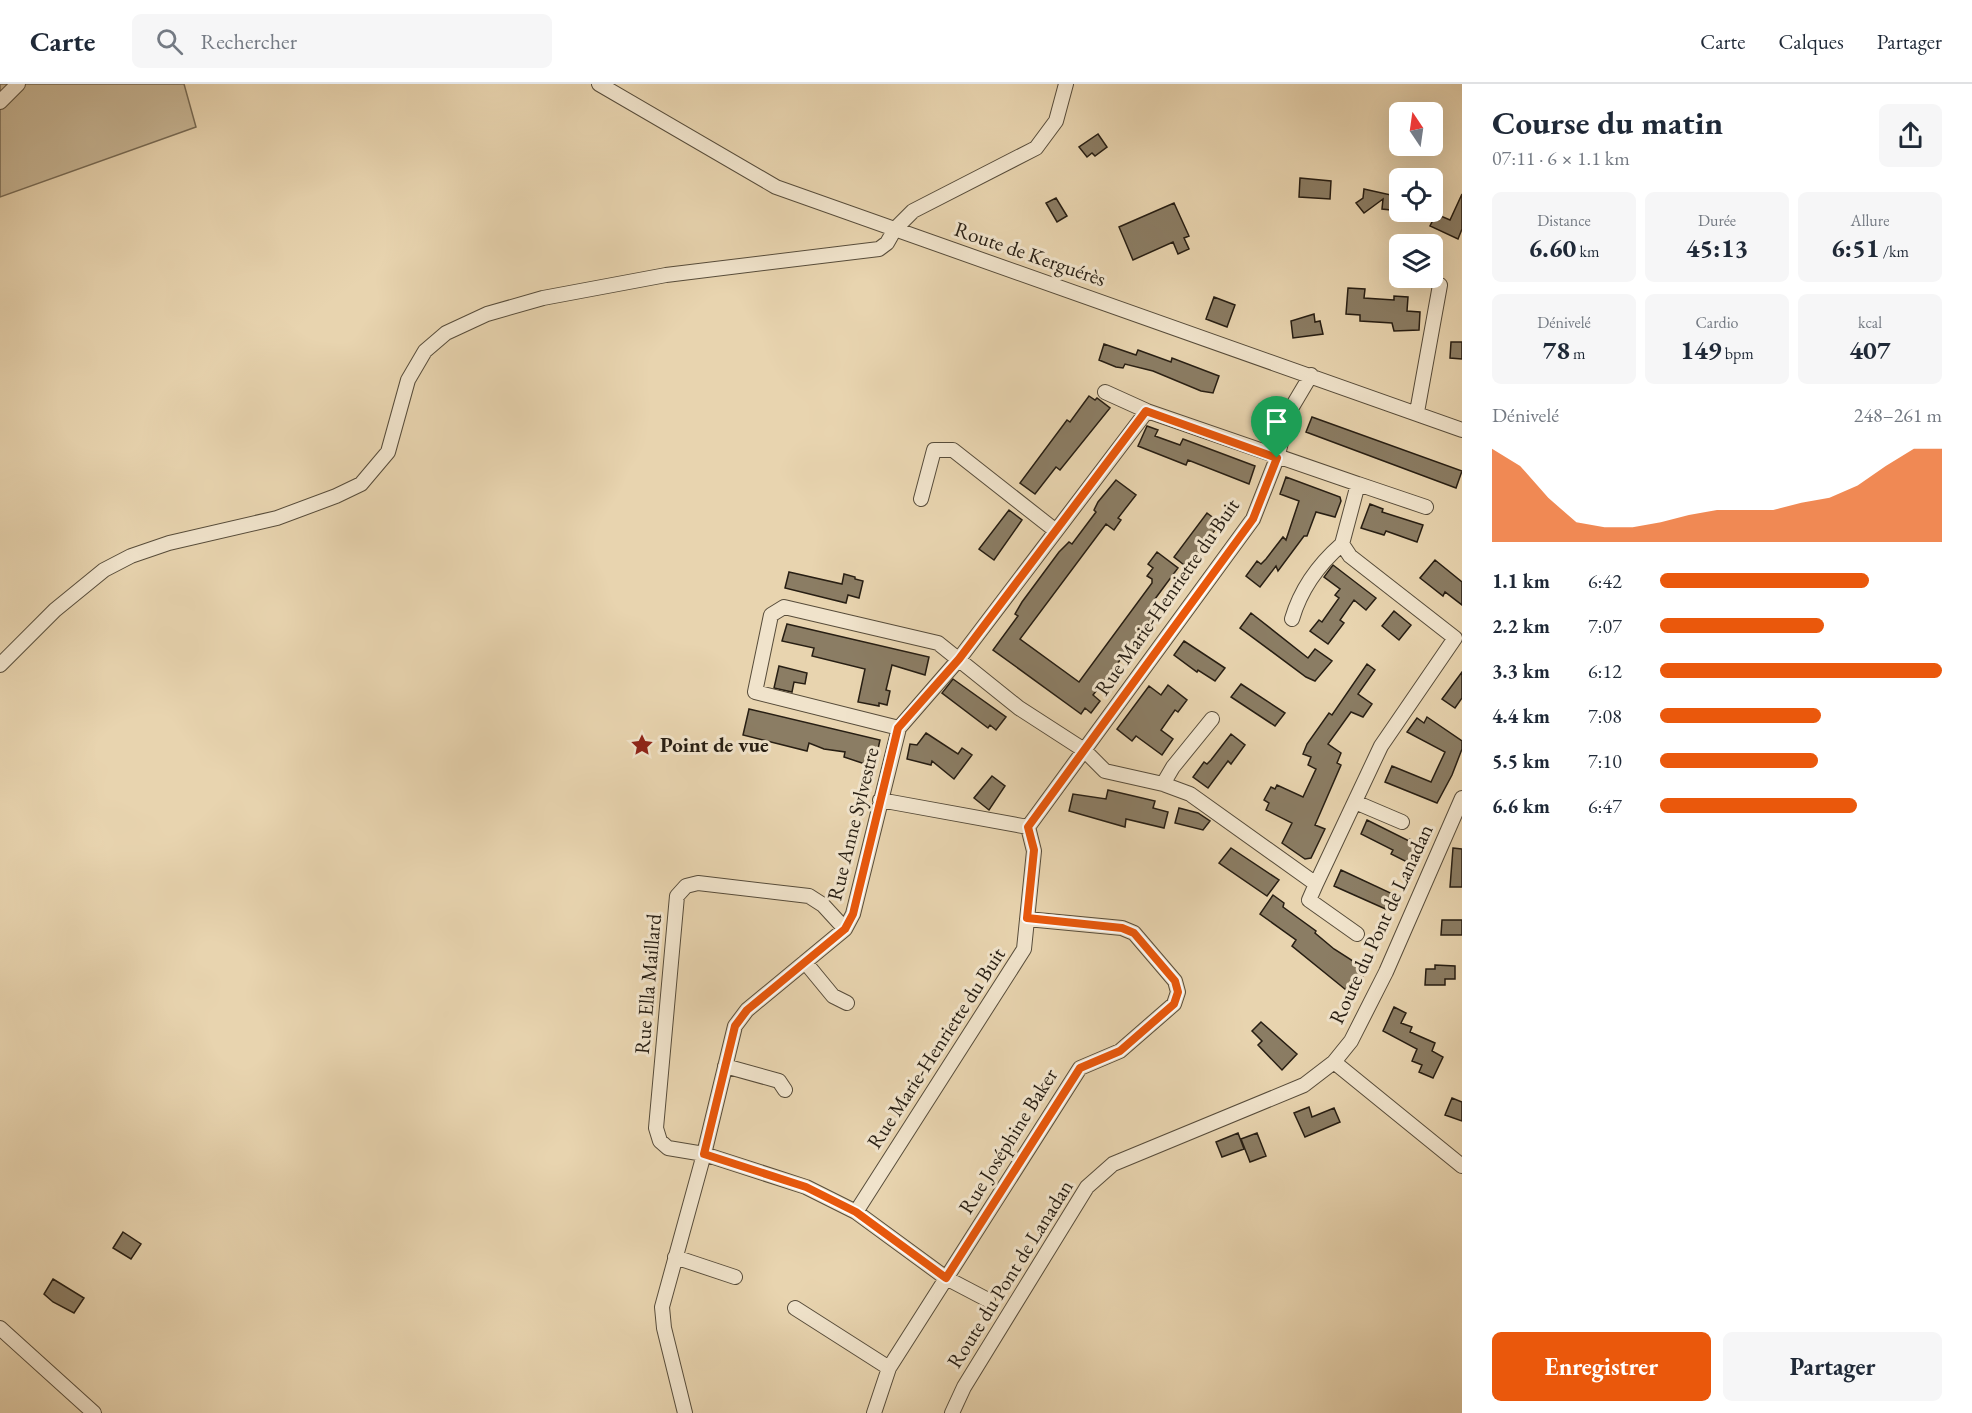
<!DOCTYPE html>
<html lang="fr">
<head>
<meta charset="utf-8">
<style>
	body { margin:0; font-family:"EB Garamond",serif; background:#f6f6f7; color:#1f2937; height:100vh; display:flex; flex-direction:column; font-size:22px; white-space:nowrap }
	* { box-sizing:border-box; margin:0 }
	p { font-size:20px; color:#747a83 }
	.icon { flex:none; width:33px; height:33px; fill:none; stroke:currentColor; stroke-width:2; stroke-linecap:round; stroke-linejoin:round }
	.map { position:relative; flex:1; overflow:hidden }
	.panel { display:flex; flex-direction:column; background:#fff; width:510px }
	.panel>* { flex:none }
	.needle { width:39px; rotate:347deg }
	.controls { position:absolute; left:1389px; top:18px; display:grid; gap:12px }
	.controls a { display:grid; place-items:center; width:54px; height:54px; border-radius:9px; background:#fff; box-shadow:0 6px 24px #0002; font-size:30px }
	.pin { position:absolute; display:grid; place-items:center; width:51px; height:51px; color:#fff; margin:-62px -26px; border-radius:50% 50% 50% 0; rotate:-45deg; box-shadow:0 0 6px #0007 }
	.pin .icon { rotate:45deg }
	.round { display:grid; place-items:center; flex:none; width:63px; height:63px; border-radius:9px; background:#f6f6f7 }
	.head { display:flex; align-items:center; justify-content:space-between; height:102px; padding:0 30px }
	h1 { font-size:33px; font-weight:700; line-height:45px }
	.figures { display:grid; grid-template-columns:repeat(3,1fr); gap:9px; height:102px; padding:6px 30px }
	.figures div { display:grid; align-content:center; border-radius:9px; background:#f6f6f7; text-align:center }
	.figures b { font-size:26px; font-weight:700 }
	.figures small { font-size:16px; font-weight:400 }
	.figures p { font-size:16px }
	.chart { height:168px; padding:12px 30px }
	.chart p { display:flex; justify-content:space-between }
	.chart svg { width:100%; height:108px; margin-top:6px; fill:#ea580c; opacity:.7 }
	.primary-button { display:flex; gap:12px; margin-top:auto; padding:12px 30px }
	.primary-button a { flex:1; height:69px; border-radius:9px; background:#ea580c; color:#fff; font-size:24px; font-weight:700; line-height:69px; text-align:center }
	.primary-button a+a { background:#f6f6f7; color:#1f2937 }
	ul { padding:0 30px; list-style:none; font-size:20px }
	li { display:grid; grid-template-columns:96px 72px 1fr; align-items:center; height:45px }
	li i { height:15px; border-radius:8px; background:#ea580c }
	header { display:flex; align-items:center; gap:36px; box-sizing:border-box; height:84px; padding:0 30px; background:#fff; border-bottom:2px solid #e0e1e3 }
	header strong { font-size:28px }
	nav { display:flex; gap:33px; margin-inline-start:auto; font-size:21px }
	.search { width:420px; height:54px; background:#f6f6f7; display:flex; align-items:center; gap:15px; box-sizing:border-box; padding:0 21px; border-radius:9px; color:#747a83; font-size:22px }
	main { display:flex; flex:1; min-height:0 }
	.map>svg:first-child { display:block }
	.green { fill:#c7b594; stroke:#776a54; stroke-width:1.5 }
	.building { fill:#8b7d64; stroke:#271e13; stroke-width:1.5 }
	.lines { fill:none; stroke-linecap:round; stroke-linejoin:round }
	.minor-casing { stroke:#574c3a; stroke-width:16 }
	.minor { stroke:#f0e3cb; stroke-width:14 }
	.route-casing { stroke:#fff; stroke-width:12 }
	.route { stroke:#ea580c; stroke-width:8 }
	.labels { text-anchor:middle; stroke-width:6; stroke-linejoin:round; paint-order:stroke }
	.street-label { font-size:21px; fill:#271e13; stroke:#f0e3cb }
	.poi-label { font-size:21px; font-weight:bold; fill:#271e13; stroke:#f0e3cb; text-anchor:start }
</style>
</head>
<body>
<header>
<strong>Carte</strong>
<div class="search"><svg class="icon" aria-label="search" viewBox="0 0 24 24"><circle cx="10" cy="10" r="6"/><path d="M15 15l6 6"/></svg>Rechercher</div>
<nav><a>Carte</a><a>Calques</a><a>Partager</a></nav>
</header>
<main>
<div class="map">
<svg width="1462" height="1329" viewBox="0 0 1462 1329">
	<rect width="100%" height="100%" fill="#e8d4af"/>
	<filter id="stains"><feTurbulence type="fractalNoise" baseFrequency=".00333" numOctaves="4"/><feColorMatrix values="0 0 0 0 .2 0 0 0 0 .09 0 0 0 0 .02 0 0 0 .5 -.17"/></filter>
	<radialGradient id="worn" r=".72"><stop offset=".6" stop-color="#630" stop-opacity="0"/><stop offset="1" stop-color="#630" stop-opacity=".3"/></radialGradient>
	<path class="green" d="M0,0H184L196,43L0,113Z"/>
	<path class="building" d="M1098,50L1107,63L1095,72L1092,69L1087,73L1079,63Z
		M1300,94L1331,97L1330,115L1299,113Z
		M1364,105L1400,113V127L1382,125L1383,115L1364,129L1356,119L1363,114Z
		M1462,110V145L1458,155L1430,142L1436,130L1450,136Z
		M1056,114L1067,132L1057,138L1046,119Z
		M1174,119L1189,152L1184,154L1189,165L1178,170L1173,158L1133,176L1119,143Z
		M1348,204L1365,205L1364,214L1394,216V212L1408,213L1407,227L1420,228L1419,246L1394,247L1392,239L1360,237V231L1346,230Z
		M1214,213L1235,221L1227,243L1206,235Z
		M1314,230L1315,238L1320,237L1323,250L1293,254L1291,237Z
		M1451,258H1462V275L1450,274Z
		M1104,260L1136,271L1138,266L1171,278L1172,274L1219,292L1213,309L1201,307L1153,287L1125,280L1123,284L1116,283L1099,276Z
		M1089,312L1095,316L1097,314L1110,324L1060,386L1056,383L1035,410L1020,399L1067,336L1070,338Z
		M1312,333L1462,387L1456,404L1306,348Z
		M1147,342L1158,346L1155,352L1180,361L1183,355L1255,382L1249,400L1188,376L1186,381L1138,362Z
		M1286,393L1340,413L1341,417L1335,433L1316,428L1307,452H1304L1278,487L1276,482L1260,503L1246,492L1257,477L1261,480L1266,475L1283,453L1286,456L1299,417L1280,410Z
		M1116,396L1136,411L1118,434L1121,436L1114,446L1106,440L1020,555L1079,598L1152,499V495L1147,492L1153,484L1148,480L1157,468L1178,484L1152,519L1158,524L1151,536L1093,611L1100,617L1091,629L1085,624L1081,630L993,566L1018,532L1015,530L1022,518L1059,468L1069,458L1072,460L1096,428L1094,426L1098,418Z
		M1370,420L1383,425L1382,428L1423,441L1417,458L1386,447L1384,451L1361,444Z
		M1009,426L1022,436L994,476L979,465Z
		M1207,429L1220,439L1188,484L1174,473Z
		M1435,476L1462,498V521L1445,508L1443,512L1420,494Z
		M1333,481L1376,514L1366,526L1354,516L1340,536L1344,539L1328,560L1310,547L1319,536L1322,538L1339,514L1335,511L1340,505L1324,493Z
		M789,488L842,500L844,490L855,493V495L863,497L859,514L848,511L846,519L785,504Z
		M1394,527L1411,541L1399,556L1382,542Z
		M1251,529L1308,574L1315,565L1332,577L1315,597L1306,593L1240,544Z
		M787,540L929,573L925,591L892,581L886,606L890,607L887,621L879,619V622L858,618L865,585L812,572L814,564L782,557Z
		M1184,557L1225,584L1215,597L1198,586L1197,588L1174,571Z
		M1367,580L1375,586L1358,610L1372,620L1363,633L1351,628L1328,660L1341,669L1337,679L1341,681L1315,741L1325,745L1311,774L1305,775L1282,759L1292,739L1266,726L1269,719L1264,716L1271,703L1275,705L1277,701L1303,713L1316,685L1308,681L1311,673L1303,670L1307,660L1329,629L1332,631Z
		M779,582L807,589L805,600L794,598L792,608L774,604Z
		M1462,588V614L1455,624L1442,615Z
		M953,595L1006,633L996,646L990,641L988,644L942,609Z
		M1241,600L1285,629L1275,642L1231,613Z
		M1168,601L1187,616L1178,628L1175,626L1161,646L1173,655L1162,671L1136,652L1132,657L1117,645L1149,602L1161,611Z
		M749,625L880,656L874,683L844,673L845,668L824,665L809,659L807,667L743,651Z
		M1427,633L1462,657V665L1452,691L1437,719L1385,698L1392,682L1431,698L1445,668L1407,648L1417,634L1424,639Z
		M926,649L958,670L962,664L972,671L954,695L932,677L931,681L907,675L910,660L917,661Z
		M1231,650L1245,661L1231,680L1228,677L1208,704L1193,693L1204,678L1207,680L1211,676Z
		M992,692L1005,702L989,726L974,714Z
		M1108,706L1155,717L1153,724L1168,728L1164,744L1126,735L1125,743L1069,727L1073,710L1106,715Z
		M1179,724L1198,729L1210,737L1203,746L1175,739Z
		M1367,736L1409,757L1410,755L1422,761L1413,781L1391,770L1393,766L1361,750Z
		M1231,764L1279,796L1267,812L1219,779Z
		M1453,764L1462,765V803H1450Z
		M1341,786L1397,812L1390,827L1334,802Z
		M1273,811L1284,819L1283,823L1316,847L1315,849L1334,865L1367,886L1351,910L1292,862L1296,856L1260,830Z
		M1442,836H1462V851H1441Z
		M1435,881L1455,882V895H1445V901H1425L1426,885H1435Z
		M1394,923L1406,929L1401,939L1412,943L1410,948L1435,959L1432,967L1443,973L1433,994L1419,988L1422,981L1412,977L1417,965L1383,947Z
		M1261,938L1297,970L1282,986L1258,961L1262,957L1252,947Z
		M1452,1014L1462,1018V1037L1445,1031Z
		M1309,1023L1312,1033L1334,1024L1340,1038L1305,1053L1294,1029Z
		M1238,1049L1244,1065L1222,1073L1216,1058Z
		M1257,1049L1266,1072L1250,1078L1241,1055Z
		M123,1148L141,1160L131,1175L113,1164Z
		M53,1195L84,1214L74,1229L53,1218L44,1210Z"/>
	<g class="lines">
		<g class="minor-casing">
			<path id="minor" d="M599,0L776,103L1462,346
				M0,18L18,0
				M1417,328L1440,201
				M1358,400L1426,423
				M921,415L934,366H953L1056,447
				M1292,535C1301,504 1318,481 1342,460
				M0,581L55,526L104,486L131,472L169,459L277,434L336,412L361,400L388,368L408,296L425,267L446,249L487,230L543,214L666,191L879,165L887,159L895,145L913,127L1036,64L1056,37L1066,0
				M899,644L755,608L771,531L784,523L938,559L1019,624L1084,666L1105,687L1163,700L1190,710L1316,800L1381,662L1455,554L1350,472L1342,460L1358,400L1147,327L1105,308
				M1163,700L1173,683L1212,635
				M880,716L1028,743L1253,435L1277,374L1289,328L1311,291
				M1355,718L1402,738
				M1316,800L1309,816L1357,850
				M845,845L823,821L809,812L698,799L686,802L677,812L656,1044L660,1057L668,1064L704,1070L806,1103L856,1128L946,1194L988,1216
				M805,878L833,912L847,919
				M1334,978L1462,1082
				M725,982L779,997L785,1006
				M856,1128L1024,865L1034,767L1028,743
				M675,1173L735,1193
				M795,1224L889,1284
				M0,1244L94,1329
				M685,1329L664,1244L662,1223L704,1070L735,942L747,926L845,845L853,830L899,644L959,575L1147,327
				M874,1329L889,1284L1080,984L1120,967L1174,920L1178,908L1175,897L1134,849L1122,844L1027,835
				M952,1329L964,1303L1087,1103L1113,1080L1304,1001L1334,978L1351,957L1386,888L1462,714"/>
		</g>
		<use href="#minor" class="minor"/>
	</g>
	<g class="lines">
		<g class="route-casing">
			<path id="route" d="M1146,327L1277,374L1253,435L1028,743L1034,766L1027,834L1122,844L1134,849L1175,897L1178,908L1174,920L1120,967L1080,984L946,1194L856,1128L806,1103L704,1070L735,942L747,926L845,845L853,830L898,644L959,575Z"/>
		</g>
		<use href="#route" class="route"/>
	</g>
	<defs>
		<g id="sight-bare" transform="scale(1.8)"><path d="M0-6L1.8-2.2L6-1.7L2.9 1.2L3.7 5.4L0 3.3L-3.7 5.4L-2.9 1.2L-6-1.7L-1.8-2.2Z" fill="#8f2418" stroke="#f0e3cb" stroke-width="2.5" paint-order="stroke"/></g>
	</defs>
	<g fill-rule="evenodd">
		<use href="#sight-bare" x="642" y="661"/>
	</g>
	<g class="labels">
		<g class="street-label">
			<text transform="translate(1030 170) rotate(19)" y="7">Route de Kerguérès</text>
			<text transform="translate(1167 513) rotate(-55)" y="7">Rue Marie-Henriette du Buit</text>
			<text transform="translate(853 740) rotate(-76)" y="7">Rue Anne Sylvestre</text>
			<text transform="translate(1381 840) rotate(-65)" y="7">Route du Pont de Lanadan</text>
			<text transform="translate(648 900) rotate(-85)" y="7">Rue Ella Maillard</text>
			<text transform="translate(936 964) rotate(-57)" y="7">Rue Marie-Henriette du Buit</text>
			<text transform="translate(1008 1057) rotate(-58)" y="7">Rue Joséphine Baker</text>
			<text transform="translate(1010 1190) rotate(-58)" y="7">Route du Pont de Lanadan</text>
		</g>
		<g class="poi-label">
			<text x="660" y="668">Point de vue</text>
		</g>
	</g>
	<rect width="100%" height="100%" filter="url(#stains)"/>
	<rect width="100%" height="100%" fill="url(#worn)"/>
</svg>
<div class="controls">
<a><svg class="needle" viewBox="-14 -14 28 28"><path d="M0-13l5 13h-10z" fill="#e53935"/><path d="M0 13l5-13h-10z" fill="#747a83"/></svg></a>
<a><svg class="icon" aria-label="locate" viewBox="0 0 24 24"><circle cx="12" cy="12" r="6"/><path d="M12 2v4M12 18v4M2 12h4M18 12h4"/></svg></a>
<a><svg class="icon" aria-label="layers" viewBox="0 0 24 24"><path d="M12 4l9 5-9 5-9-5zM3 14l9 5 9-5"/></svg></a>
</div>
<div class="pin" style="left:1277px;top:374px;background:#1e9e55"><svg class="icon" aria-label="arrive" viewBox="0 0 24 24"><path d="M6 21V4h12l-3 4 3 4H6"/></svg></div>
</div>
<section class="panel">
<div class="head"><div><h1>Course du matin</h1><p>07:11 · 6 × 1.1 km</p></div><a class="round"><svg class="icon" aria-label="share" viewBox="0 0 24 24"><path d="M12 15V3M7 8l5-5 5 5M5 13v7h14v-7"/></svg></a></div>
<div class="figures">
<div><p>Distance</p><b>6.60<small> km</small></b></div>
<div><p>Durée</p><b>45:13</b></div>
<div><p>Allure</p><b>6:51<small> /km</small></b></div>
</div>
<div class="figures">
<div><p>Dénivelé</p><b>78<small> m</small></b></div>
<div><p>Cardio</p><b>149<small> bpm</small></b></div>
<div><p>kcal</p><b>407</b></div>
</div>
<div class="chart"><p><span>Dénivelé</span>248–261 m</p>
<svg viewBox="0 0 160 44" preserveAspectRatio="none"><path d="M0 44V6L10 13L20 26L30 36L40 38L50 38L60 36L70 33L80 31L90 31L100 31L110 28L120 26L130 21L140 13L150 6L160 6V44z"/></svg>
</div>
<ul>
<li><b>1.1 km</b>6:42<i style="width:74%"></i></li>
<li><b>2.2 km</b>7:07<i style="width:58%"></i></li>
<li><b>3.3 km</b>6:12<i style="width:100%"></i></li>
<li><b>4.4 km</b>7:08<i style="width:57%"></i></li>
<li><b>5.5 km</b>7:10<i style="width:56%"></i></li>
<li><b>6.6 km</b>6:47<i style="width:70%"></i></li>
</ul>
<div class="primary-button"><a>Enregistrer</a><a>Partager</a></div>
</section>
</main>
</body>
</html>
